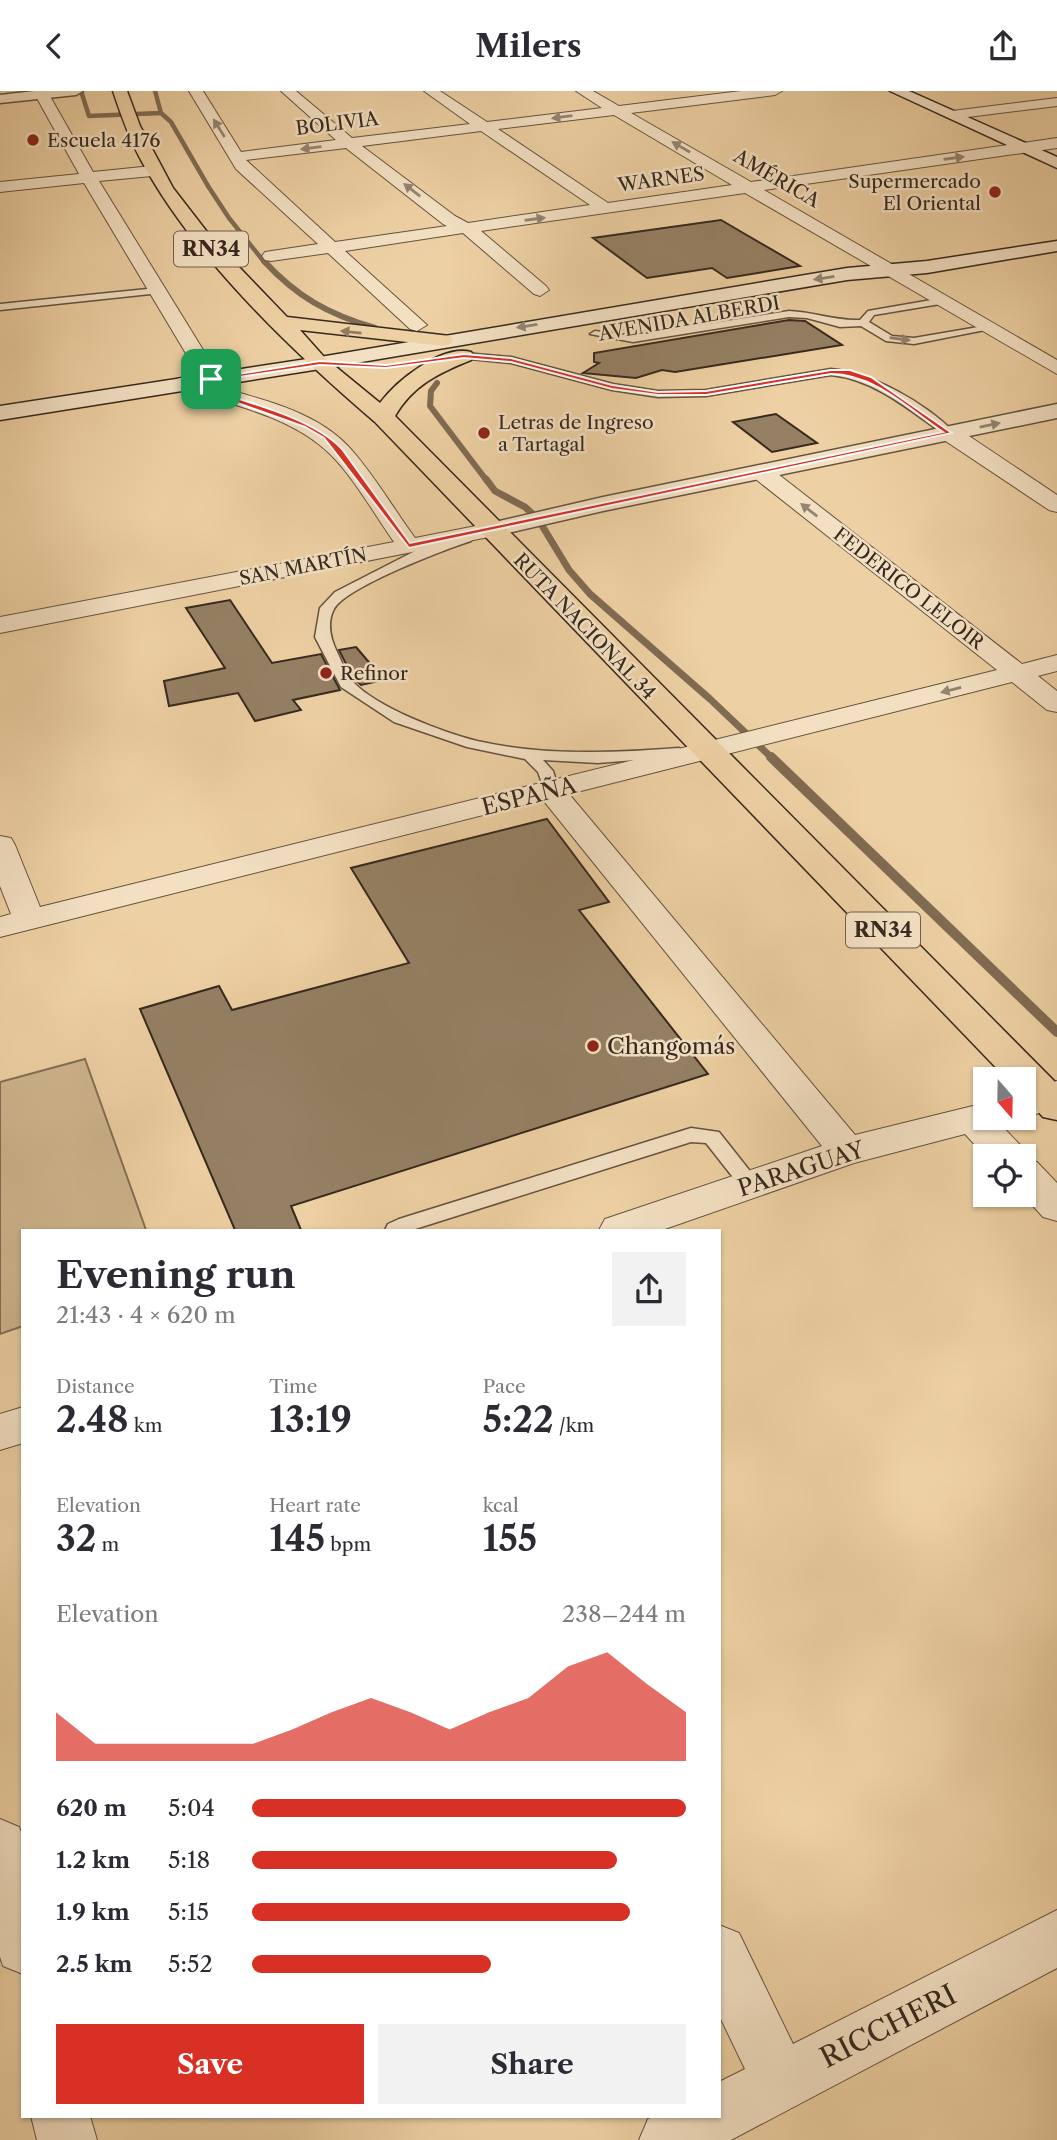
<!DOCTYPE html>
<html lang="en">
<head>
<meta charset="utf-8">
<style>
	body { margin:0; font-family:"Libre Caslon Text",serif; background:#f2f2f3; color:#2b2b33; height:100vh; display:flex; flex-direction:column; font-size:26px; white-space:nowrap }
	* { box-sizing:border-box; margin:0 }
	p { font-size:23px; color:#7c7c81 }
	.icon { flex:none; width:38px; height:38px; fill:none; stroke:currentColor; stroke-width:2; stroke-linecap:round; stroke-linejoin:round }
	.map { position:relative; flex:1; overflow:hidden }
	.panel { position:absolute; left:21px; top:1138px; width:700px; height:889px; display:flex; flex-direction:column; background:#fff; border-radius:0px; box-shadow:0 2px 5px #0004 }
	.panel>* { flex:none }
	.needle { width:46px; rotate:160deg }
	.controls { position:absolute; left:973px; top:976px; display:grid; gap:14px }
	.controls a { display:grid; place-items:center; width:63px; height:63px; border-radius:0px; background:#fff; box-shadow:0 2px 5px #0004; font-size:35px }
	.pin { position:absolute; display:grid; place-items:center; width:60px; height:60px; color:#fff; margin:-30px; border-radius:14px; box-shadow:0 4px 10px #0006 }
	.round { display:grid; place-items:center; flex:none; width:74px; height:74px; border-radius:0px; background:#f2f2f3 }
	.head { display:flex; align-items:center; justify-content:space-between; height:119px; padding:0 35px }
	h1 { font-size:38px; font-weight:700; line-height:52px }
	.figures { display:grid; grid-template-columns:repeat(3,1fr); gap:10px; height:119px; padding:7px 35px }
	.figures div { display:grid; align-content:center }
	.figures b { font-size:35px; font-weight:700 }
	.figures small { font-size:19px; font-weight:400 }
	.figures p { font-size:19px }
	.chart { height:196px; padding:14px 35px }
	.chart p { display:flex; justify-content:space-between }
	.chart svg { width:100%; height:126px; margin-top:7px; fill:#d93025; opacity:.7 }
	.primary-button { display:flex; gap:14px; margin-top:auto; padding:14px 35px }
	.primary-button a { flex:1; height:80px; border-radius:0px; background:#d93025; color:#fff; font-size:28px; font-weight:700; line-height:80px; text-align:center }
	.primary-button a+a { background:#f2f2f3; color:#2b2b33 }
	ul { padding:0 35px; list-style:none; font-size:23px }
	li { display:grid; grid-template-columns:112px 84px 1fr; align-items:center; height:52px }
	li i { height:18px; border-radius:9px; background:#d93025 }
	header { display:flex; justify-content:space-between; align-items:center; height:91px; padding:0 35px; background:#fff; font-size:32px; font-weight:700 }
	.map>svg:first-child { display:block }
	.green { fill:#ceb48d; stroke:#826e56; stroke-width:2 }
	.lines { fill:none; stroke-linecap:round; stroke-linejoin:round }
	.stream-far3 { stroke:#7f6b53; stroke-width:4.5 }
	.stream-far2 { stroke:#7f6b53; stroke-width:6 }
	.stream-far1 { stroke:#7f6b53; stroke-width:7 }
	.stream { stroke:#7f6b53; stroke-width:10 }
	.building { fill:#958064; stroke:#36291f; stroke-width:2 }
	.service-casing { stroke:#645340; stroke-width:3 }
	.minor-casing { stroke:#645340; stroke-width:2 }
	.tertiary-casing { stroke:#645340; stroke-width:3 }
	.secondary-casing { stroke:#36291f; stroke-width:3 }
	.trunk-casing { stroke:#36291f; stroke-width:3 }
	.service { fill:#f3e0c3; fill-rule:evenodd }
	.minor { fill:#f3e0c3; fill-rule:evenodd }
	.tertiary { fill:#f3e0c3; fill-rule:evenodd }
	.secondary { fill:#f3e0c3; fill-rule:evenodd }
	.trunk { fill:#edd0a3; fill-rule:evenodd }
	.oneway { fill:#948471 }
	.oneway2 { fill:#927c61 }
	.route { fill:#d93025; stroke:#fff; stroke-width:2; fill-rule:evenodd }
	.poi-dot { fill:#8f2418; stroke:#f3e0c3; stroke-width:2.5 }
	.labels { text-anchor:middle; stroke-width:5; stroke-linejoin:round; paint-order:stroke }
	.far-street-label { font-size:19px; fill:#36291f; stroke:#f3e0c3 }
	.far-poi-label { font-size:19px; fill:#36291f; stroke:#f3e0c3; text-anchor:start }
	.shield { fill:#f3e0c3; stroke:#6f6050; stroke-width:2 }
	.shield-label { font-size:21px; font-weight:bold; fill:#36291f }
	.street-label { font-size:23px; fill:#36291f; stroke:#f3e0c3 }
	.poi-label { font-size:23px; fill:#36291f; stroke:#f3e0c3; text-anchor:start }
	.near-street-label { font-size:28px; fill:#36291f; stroke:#f3e0c3 }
</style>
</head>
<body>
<header><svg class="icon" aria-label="back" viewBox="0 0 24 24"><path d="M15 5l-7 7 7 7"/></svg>Milers<svg class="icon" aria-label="share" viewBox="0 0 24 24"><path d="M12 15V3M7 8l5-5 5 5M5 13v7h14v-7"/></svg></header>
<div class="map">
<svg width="1057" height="2049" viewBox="0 0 1057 2049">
	<rect width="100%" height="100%" fill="#edd0a3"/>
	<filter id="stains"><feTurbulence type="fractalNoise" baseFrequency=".00286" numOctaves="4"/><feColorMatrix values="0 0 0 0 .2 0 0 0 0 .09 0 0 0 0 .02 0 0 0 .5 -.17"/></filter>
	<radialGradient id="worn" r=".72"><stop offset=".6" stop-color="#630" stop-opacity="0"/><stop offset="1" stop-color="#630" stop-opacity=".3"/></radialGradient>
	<path class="green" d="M85,968L146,1139H23V1235L0,1243V991Z"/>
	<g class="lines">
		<path class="stream-far3" d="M81,0L89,25L161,22
			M155,0L161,22L171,31L208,95L229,127L265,172"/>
		<path class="stream-far2" d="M264,170C297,206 328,223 375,237
			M437,292L431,300L430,315L487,390"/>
		<path class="stream-far1" d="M486,388L495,400L525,416L538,428L569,479L590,503L710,608L773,668"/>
		<path class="stream" d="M771,666L1057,941"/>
	</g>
	<path class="building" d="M721,129L800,175L727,187L712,177L647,187L593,147Z
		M789,229L805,230L842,254L675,281L662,279L636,287L583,282L599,272L594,271V262Z
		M776,323L817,352L772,361L733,331Z
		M230,509L272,572L321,563L340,599L293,609L301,619L255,630L238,602L169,615L164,590L225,577L186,517Z
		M356,556L384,589L361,594L353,587L339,559Z
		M547,728L609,811L579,819L708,983L291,1115L301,1139H235L140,918L219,895L232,919L409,872L351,777Z"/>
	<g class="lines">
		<g class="service-casing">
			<path id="service" d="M157,197L162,200L160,202L0,219V213Z
				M943,207L948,210L946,212L874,224L869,231L892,245L914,247L990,234L995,237L914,253L886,250L861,235L840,236L807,227L789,226L633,251L590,243L595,240L633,245L789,220C814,221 835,230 860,229L868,220Z
				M464,262L511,266L613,293L658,300L706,299L831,278C873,282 925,312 955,342L945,344C909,319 876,289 831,284L706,305L658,306L612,299L511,272L460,267L459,265Z
				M467,443L473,447L471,450C446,458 346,496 334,518C326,533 331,549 338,563C342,571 346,584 353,591C378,617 442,641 477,650C544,665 611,662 679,657L687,662L684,665L598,672L543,669L553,680L559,700L551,705L546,703L538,681L525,668L467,656L394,631L341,596L315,546L320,517L335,501L415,460Z
				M691,1037L719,1041L757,1089L760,1094L757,1099L750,1101L743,1099L706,1052L691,1051L412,1139H385L388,1133L399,1128Z"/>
		</g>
		<g class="minor-casing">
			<path id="minor" d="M33,0H47L93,81L152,75L160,80L152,85L99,90L221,288L218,292L211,294C257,307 314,319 348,355C373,382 393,417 415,447L491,432L499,434L503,439L499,444L0,542V526L394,451C375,424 352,384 330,363C290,324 228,313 177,296L174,292L177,288L184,286L203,291L84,92L0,101V91L79,83Z
				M189,0H203L241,61L336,49L281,0H296L352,47L470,33L424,0H440L487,31L602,17L576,0H593L619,15L741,0H782L775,4L631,22L751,91L1057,47V57L764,99L1057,269V283L745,102L481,140L546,195L549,199L540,205L534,203L463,142L345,160L427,234L417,240L410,238L328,162L271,170L265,169L262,165L265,161L318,153L236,78ZM614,24L732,94L608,112L498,38ZM481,40L590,114L468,132L455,125L362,55ZM346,57L443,133L447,135L335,151L246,69Z
				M1057,7V15L952,28L945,24L952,20Z
				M949,336L957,337L1057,404V421L1049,419L941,347L938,342L941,337Z
				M761,374L769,376L1022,573L1057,564V580L1038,585L1057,600V621L1047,619L1012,591L569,703L855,1044L985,1012V1027H1002L999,1032L1022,1056L1027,1068L1037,1071L1057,1092V1130L1043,1126L1023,1104L1024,1066H986L965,1043L854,1072L662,1139H599L605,1128L822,1055L543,709L0,846V826L11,823L0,795V745L11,747L15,754L40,816L997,579L753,386L750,381L753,376Z
				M1057,990V1016L1024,1027V1001Z
				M23,1316V1352L0,1359V1323Z
				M0,1728L19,1736L23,1746V1883L3,1875L0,1866Z
				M1057,1819V1877L731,2049H639L648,2028L654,2025H719V1991L745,1978L719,1924V1834L739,1842L793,1953Z
				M31,2025H90L97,2049H37Z"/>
		</g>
		<g class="tertiary-casing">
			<path id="tertiary" d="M34,0H83L76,4L0,12V4Z
				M1057,313V327L603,420L491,446L482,444L479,439L482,434L603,406Z"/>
		</g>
		<g class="secondary-casing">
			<path id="secondary" d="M890,0H909L1057,66V77Z
				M1057,150V160L927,182L847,189L320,278L0,329V315L320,266L847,177L927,170Z"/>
		</g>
		<g class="trunk-casing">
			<path id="trunk" d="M113,0H127L140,35L173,97L214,150L287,226L450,245L453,249L450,253L443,255L300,239L325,267L380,312C396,290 442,253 471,261L474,265L471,269C439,282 413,294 395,325L1057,993V1029L1043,1026L1024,1005V989H1008L375,331C292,260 193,166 141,69C129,47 121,24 113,0Z"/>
		</g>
		<use href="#service" class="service"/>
		<use href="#minor" class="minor"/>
		<use href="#tertiary" class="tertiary"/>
		<use href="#secondary" class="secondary"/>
		<use href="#trunk" class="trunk"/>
	</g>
	<defs><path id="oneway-solid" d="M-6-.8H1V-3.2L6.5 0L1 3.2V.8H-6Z" transform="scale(1.75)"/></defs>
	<g class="oneway">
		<use href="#oneway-solid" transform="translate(562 26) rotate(173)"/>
		<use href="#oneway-solid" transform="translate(219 37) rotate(-122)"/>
		<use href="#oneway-solid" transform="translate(681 56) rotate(-150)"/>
		<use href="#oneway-solid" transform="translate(311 57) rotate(173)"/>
		<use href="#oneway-solid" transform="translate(954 67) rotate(-8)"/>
		<use href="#oneway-solid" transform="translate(412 99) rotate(-142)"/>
		<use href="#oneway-solid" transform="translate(535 128) rotate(-8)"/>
		<use href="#oneway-solid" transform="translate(824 187) rotate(171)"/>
		<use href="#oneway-solid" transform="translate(527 235) rotate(171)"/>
		<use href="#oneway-solid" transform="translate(900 248) rotate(8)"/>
		<use href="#oneway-solid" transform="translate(990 334) rotate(-12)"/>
		<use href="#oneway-solid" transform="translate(809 419) rotate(-142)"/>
		<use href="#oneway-solid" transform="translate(951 599) rotate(166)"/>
	</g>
	<use class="oneway2" href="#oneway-solid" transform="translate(351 241) rotate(-174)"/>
	<path class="route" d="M464,263L511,267L612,294L658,301L706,300L831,279H850L871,286L952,342L409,457L324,347L305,336L181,292L320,270L386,274ZM464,267L511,271L612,298L658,304H706L831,283C874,283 909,318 943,341L410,452L342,358C310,324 237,309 192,293L320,274L386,277Z"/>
	<g class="poi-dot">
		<circle cx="33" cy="49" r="7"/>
		<circle cx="995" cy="101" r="7"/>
		<circle cx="484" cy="342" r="7"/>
		<circle cx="326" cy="582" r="7"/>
		<circle cx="593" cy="955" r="7"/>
	</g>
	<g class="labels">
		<g class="far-street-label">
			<text transform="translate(337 32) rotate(-7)" y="7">BOLIVIA</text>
			<text transform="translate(777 87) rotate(30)" y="7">AMÉRICA</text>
			<text transform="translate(661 88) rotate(-8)" y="7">WARNES</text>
			<text transform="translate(689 227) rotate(-10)" y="7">AVENIDA ALBERDI</text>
			<text transform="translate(303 475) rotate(-11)" y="7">SAN MARTÍN</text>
			<text transform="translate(909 497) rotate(38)" y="7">FEDERICO LELOIR</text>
			<text transform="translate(585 535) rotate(46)" y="7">RUTA NACIONAL 34</text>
		</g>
		<g class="far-poi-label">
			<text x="47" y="56">Escuela 4176</text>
			<text x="981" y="97" text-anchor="end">Supermercado<tspan x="981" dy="22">El Oriental</tspan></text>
			<text x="498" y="338">Letras de Ingreso<tspan x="498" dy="22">a Tartagal</tspan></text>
			<text x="340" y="589">Refinor</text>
		</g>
		<g class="shield">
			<rect x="174" y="140.5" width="74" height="35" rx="5"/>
			<rect x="846" y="821.5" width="74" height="35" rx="5"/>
		</g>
		<g class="shield-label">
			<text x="211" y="165">RN34</text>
			<text x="883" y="846">RN34</text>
		</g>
		<g class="street-label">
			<text transform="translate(529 705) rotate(-14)" y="8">ESPAÑA</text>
			<text transform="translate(801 1078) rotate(-18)" y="8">PARAGUAY</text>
		</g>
		<g class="poi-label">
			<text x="607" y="963">Changomás</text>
		</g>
		<g class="near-street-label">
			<text transform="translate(888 1935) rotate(-27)" y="10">RICCHERI</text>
		</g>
	</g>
	<rect width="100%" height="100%" filter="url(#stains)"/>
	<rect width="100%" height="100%" fill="url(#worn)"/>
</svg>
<div class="controls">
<a><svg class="needle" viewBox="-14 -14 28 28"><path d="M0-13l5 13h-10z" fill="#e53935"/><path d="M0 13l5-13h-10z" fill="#7c7c81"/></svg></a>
<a><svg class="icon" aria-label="locate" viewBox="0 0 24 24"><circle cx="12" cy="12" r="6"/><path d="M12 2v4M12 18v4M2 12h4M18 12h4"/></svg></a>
</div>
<div class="pin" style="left:211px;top:288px;background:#1e9e55"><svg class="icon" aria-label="arrive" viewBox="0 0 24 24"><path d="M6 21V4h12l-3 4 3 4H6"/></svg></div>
<section class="panel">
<div class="head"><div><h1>Evening run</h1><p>21:43 · 4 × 620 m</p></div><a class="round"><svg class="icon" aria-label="share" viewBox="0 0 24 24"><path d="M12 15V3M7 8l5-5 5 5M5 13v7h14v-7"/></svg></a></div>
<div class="figures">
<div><p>Distance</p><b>2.48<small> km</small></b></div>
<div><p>Time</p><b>13:19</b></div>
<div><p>Pace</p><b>5:22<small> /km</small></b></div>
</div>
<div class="figures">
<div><p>Elevation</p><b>32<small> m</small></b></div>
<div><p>Heart rate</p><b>145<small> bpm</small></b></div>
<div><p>kcal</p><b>155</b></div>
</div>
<div class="chart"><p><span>Elevation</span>238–244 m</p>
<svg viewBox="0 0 160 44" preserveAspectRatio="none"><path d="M0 44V27L10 38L20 38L30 38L40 38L50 38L60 33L70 27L80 22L90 27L100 33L110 27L120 22L130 11L140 6L150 17L160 27V44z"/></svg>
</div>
<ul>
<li><b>620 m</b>5:04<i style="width:100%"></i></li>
<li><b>1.2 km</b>5:18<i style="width:84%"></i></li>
<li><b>1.9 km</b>5:15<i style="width:87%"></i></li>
<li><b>2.5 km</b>5:52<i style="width:55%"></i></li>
</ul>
<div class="primary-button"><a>Save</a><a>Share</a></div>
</section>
</div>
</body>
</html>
